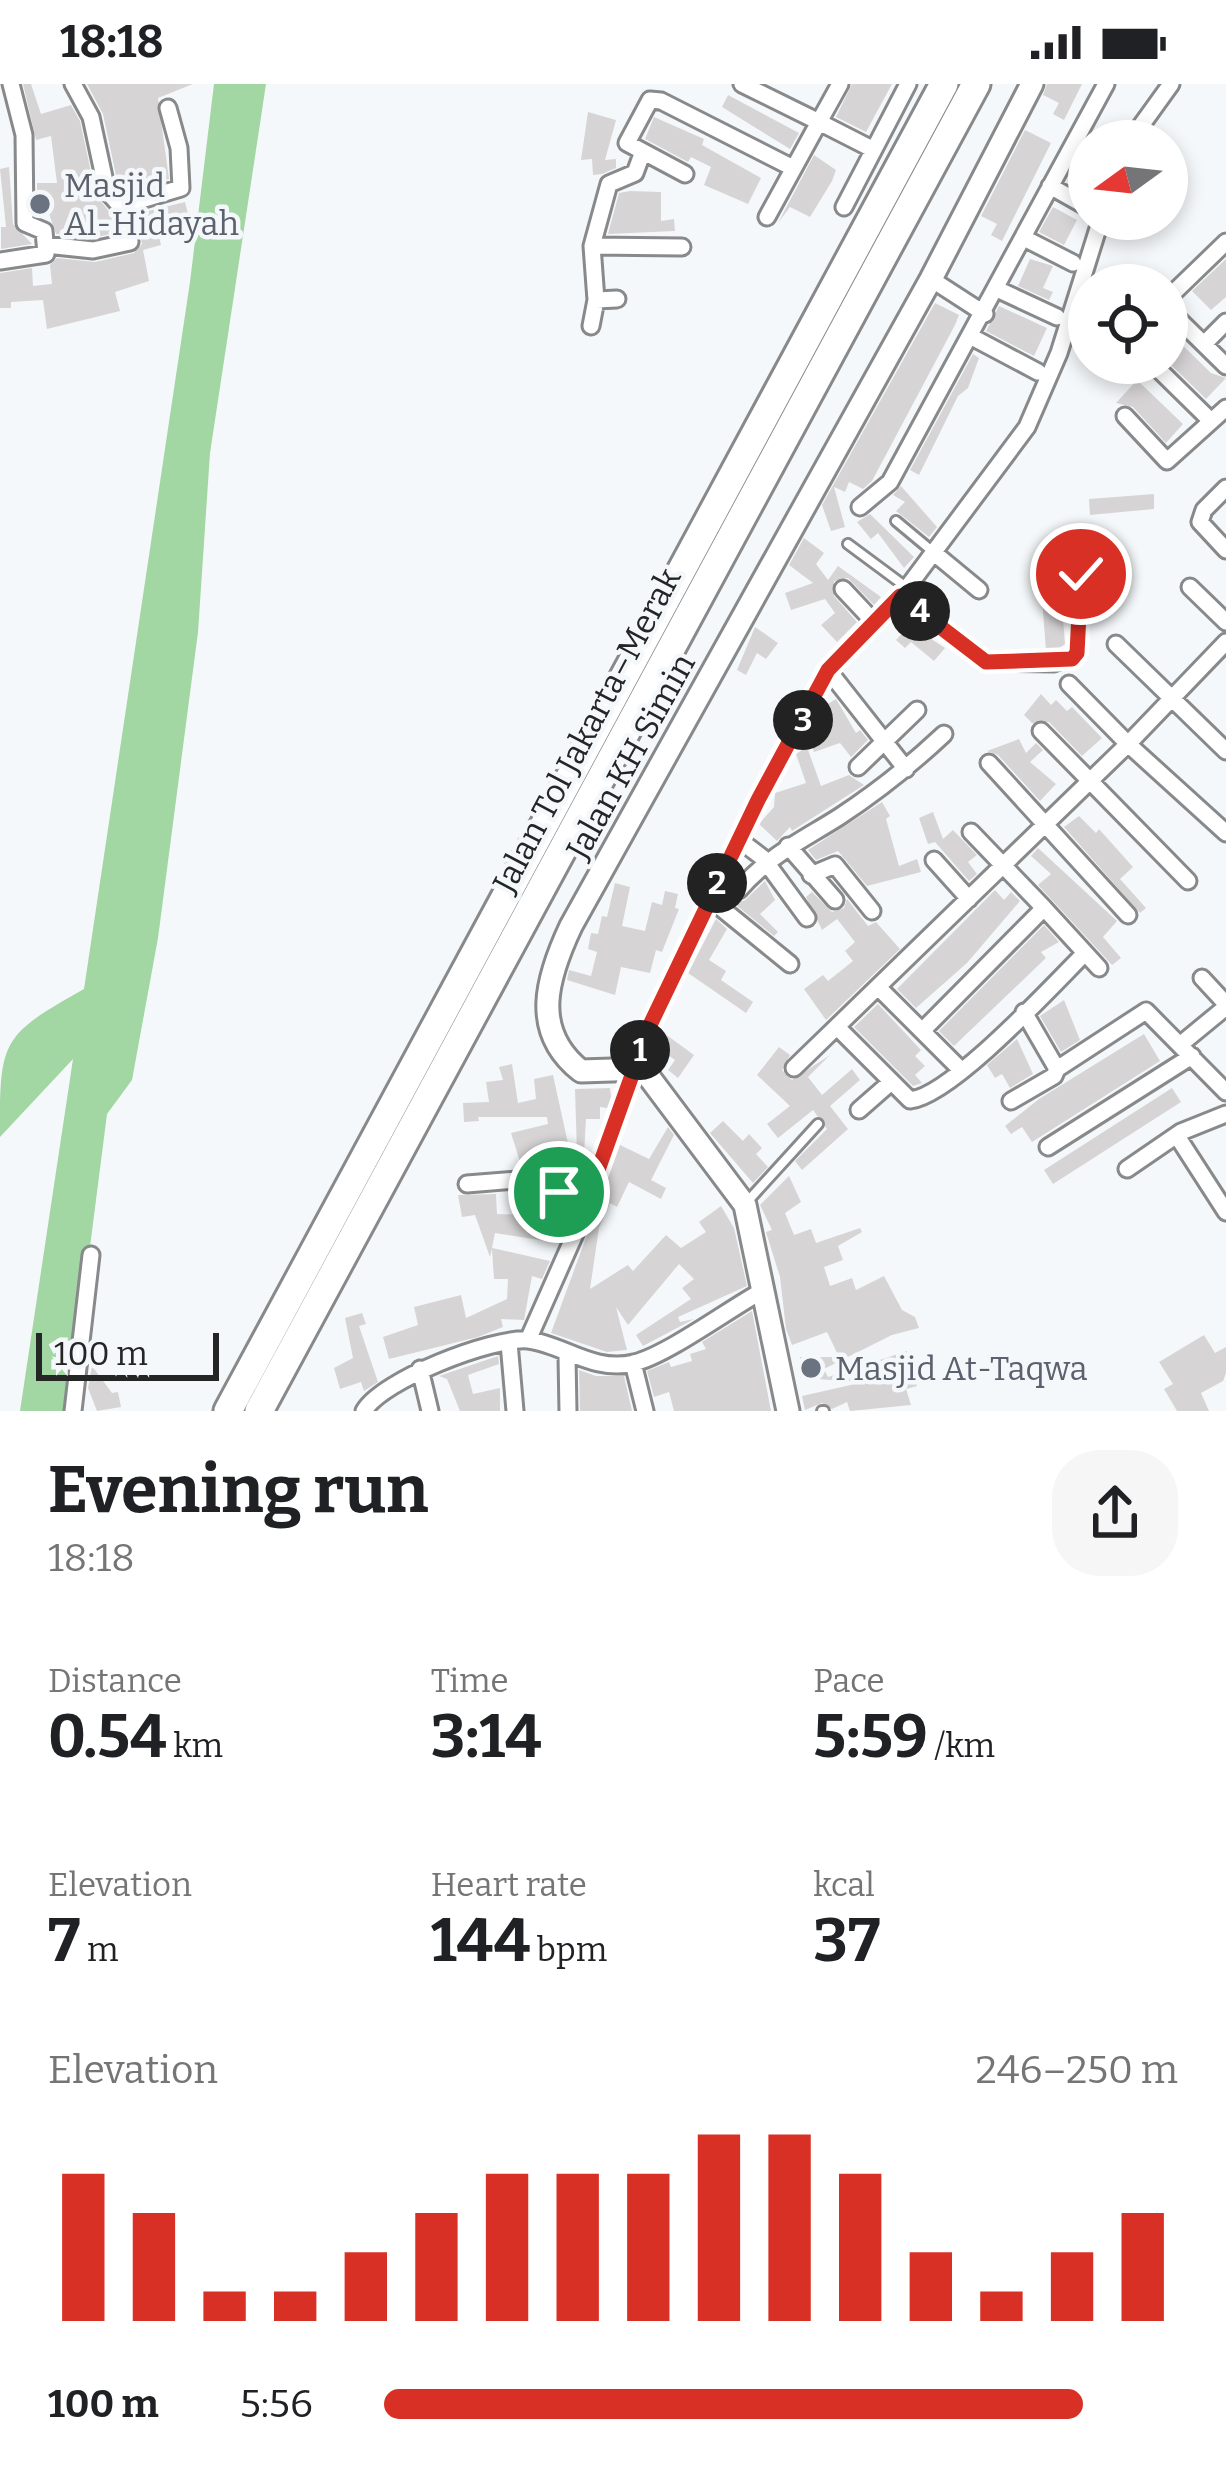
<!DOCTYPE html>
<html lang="en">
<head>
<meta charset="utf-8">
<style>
	body { margin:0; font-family:Bitter,serif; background:#f6f6f6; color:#202124; height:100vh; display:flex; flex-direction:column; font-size:45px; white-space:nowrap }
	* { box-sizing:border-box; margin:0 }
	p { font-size:39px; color:#757577 }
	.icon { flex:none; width:66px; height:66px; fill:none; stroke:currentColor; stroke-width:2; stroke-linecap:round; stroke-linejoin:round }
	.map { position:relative; height:1327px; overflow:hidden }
	.drawer { display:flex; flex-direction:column; background:#fff; flex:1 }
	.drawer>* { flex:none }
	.needle { width:78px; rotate:255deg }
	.buttons { position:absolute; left:1068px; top:36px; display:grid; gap:24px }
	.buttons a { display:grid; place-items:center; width:120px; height:120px; border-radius:50%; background:#fff; box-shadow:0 6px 18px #0003; font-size:60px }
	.scale { position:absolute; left:36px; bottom:30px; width:183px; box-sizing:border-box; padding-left:12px; border:6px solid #242525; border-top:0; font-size:33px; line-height:42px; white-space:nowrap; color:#242525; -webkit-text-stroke:9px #f5f8fa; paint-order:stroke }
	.pin { position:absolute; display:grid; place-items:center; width:102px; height:102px; color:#fff; margin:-51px; border:6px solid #fff; border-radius:50%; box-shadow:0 3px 12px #0007 }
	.km { position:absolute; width:60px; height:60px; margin:-30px; border-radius:50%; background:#222; color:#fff; font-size:33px; line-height:60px; text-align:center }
	.round { display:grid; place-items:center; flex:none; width:126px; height:126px; border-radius:48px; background:#f6f6f6 }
	.summary { display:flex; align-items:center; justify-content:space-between; height:204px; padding:0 48px }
	h1 { font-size:66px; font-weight:700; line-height:90px }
	.stats { display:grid; grid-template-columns:repeat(3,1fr); gap:18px; height:204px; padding:12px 48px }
	.stats div { display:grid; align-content:center }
	.stats b { font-size:60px; font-weight:700 }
	.stats small { font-size:33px; font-weight:400 }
	.stats p { font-size:33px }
	.chart { height:336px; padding:24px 48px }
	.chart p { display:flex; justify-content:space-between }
	.chart svg { width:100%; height:216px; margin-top:12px; stroke:#d93025; stroke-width:6 }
	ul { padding:0 48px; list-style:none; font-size:39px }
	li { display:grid; grid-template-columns:192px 144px 1fr; align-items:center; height:90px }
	li i { height:30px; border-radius:15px; background:#d93025 }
	.status { display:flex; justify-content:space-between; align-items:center; height:84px; padding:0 60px; background:#fff; direction:ltr }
	.status svg { height:33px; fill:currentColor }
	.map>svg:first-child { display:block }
	.green { fill:#a2d6a3 }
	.building { fill:#d7d4d5 }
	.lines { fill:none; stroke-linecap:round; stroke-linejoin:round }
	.lane-casing { stroke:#87898b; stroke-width:14 }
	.street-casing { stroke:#87898b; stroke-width:21 }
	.secondary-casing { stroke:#87898b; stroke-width:27 }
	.highway-casing { stroke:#87898b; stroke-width:33 }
	.lane { stroke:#fff; stroke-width:8 }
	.street { stroke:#fff; stroke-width:15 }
	.secondary { stroke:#fff; stroke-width:21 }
	.highway { stroke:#fff; stroke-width:27 }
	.route-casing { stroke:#fff; stroke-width:24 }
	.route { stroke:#d93025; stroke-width:15 }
	.worship-dot { fill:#6b7280; stroke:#f5f8fa; stroke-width:4.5 }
	.labels { text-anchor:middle; stroke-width:9; stroke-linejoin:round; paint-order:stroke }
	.worship-label { font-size:33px; fill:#5b616d; stroke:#f5f8fa; text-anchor:start }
	.street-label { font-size:33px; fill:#242525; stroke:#f5f8fa }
</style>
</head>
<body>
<div class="status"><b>18:18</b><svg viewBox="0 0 49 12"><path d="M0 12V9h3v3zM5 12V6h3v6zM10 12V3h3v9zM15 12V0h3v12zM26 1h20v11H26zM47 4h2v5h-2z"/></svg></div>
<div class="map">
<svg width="1226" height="1327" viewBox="0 0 1226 1327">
	<rect width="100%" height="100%" fill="#f5f8fa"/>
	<path class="green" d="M214,0H266L210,369L198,548L158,854L132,996L107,1030L69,1327H20L73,975L0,1053C0,957 0,952 84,905L190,198Z"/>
	<path class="building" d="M23,0H31L41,30L71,21L80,37L96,111L111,130L116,149L92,154L56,150L46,121H37V99H57L51,52L36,56Z
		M87,0H193L158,14L169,95L124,108L118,101L103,30Z
		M852,0H892L866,48L836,33Z
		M1047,0H1082L1064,36L1053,30L1059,19L1043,11Z
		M728,11L799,49L790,65L722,23Z
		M588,28L616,36L605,76L616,75V84L602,90L593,91L592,75L581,76Z
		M654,33L704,55L702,61L761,94L748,120L704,101L711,83L691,73L688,78L645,55Z
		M1025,46L1051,59L1002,157L991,151L997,140L981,132Z
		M814,71L836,86L832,97L810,133L790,123L778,139Z
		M9,83L13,140L32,160L1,165V143H6L0,85Z
		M630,107L661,108V137L674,135L675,147L608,150L619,109Z
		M185,118L189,134L157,143L161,161L143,166L149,197L115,208L120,227L47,245L43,216L11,218V224H0V189L32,184L33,202L52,200L50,181L57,174L95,178L134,169L142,160L136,130Z
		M1053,123L1077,136L1064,161L1039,148Z
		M1030,175L1053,182L1043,204L1053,208L1049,216L1018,202Z
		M1226,175V213L1211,226L1192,207Z
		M935,219L959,231L955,241L872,397L863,405L849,398L845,408L834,403L845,443L831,447L822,421Z
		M999,222L1047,244L1034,272L986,247Z
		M1167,246L1211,289L1226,294L1206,315L1167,277Z
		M973,270L979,274L968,304L958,312L919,391L910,386Z
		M1137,296L1183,340L1166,359L1133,323L1116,319Z
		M901,402L937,443L929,453L896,427L905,418L893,411Z
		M1154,410V425L1090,431L1089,415Z
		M870,430L914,473L904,484L878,449L871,455L857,438Z
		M804,454L824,469L816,480L828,496L838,482L881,513L874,521L848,494L834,497V512L857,538L837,558L821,541L835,529L825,515L791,526L785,509L813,499L789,481Z
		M1061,512L1065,560L1058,565L1046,567L1042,514Z
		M910,541L945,564L934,577L911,558L905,564L896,556Z
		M755,543L778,559L766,575L757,569L746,591L737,586Z
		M1041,610L1051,621L1056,616L1067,627L1072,623L1102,654L1082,672L1049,638L1032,639L1024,631Z
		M836,615L856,649L860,646L868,656L851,673L840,659L814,668L807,649L826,638L821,624Z
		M1019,655L1026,669L1036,659L1043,666L1030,678L1056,700L1040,717L998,671L987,667Z
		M807,663L821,702L849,691L864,701L792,747L790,743L777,757L759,740L774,723L775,709L806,699L796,670Z
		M882,718L890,732L886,735L899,782L917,775L921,788L867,802L838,767L816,776L808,766Z
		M933,728L943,755L953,746L977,771L968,778L977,790L969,797L935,758L928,760L919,734Z
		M1079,732L1096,749L1099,745L1133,783L1120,795L1146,824L1140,829L1064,743Z
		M1038,764L1117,837L1103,853L1121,874L1112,881L1038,801L1051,790L1031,772Z
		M765,797L775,816L760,830L778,848L774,852L725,812L727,806L732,815L744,817Z
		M615,799L630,803L622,842L645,847L652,818L662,821L665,807L678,810L675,824L679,825L662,868L656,866L650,889L621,883L615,911L567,896L569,886L591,892L597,868L588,865L591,849L598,850L602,832L607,833Z
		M995,806L1004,816L1011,808L1020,817L967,879L916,924L897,905Z
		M812,808L832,828L844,824L847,815L868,842L876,838L900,865L826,936L804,905L823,891L828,897L853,877L845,867L855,858L837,835L822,846L806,813Z
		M716,835L727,845L709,876L726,887L721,896L753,918L746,929L688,889Z
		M1044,841L1059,858L1041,868L1046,874L954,962L939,947Z
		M1064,916L1080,956L1061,968L1040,932Z
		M878,920L921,966L915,972L925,982L915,991L922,999L913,1002L854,943Z
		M661,947L694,971L678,994L668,986L675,976L655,962Z
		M1144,950L1160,977L1032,1058L1022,1043L1011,1050L1005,1042L1039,1015Z
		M1017,955L1033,990L1010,1004L1002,990L995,994L987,981Z
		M779,963L790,971L782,986L792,996L830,971L808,993L822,1011L852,985L860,996L830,1022L848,1045L802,1086L795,1077L827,1045L813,1026L778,1054L767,1040L790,1022L757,991Z
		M512,980L518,1019L536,1015L534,995L553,991L571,1073H585L581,1098L559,1093L557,1074L522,1084L511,1049L548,1040L547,1033H478L479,1037L464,1038L463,1019L489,1018L486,998L503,996L499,983Z
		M610,1004L611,1013L607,1024L600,1023V1035H586L584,1070H577L575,1005Z
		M1172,1004L1181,1018L1053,1100L1044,1086Z
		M723,1037L743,1057L749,1050L762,1064L756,1070L768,1083L753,1099L710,1049Z
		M668,1043L674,1051L651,1096L666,1104L661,1115L629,1098L617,1123L610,1119L599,1144L590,1205L628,1181L633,1187L666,1151L681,1164L706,1148L699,1138L721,1122L734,1144L747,1202L678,1233L680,1238L694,1235L643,1262L636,1251L691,1215L682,1204L694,1195L679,1180L628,1241L616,1223L627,1266L607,1268L551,1249L620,1061L649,1075Z
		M789,1092L801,1118L785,1129L794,1151L811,1145L816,1159L860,1144L862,1148L838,1162L843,1176L824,1183L830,1202L852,1194L856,1206L884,1192L902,1226L915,1233L919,1244L892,1251L824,1285L828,1293L907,1267L917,1302L906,1305L911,1321L850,1327L847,1318L832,1325L822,1319L805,1326L802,1312L864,1298L800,1294V1273H839L827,1248L792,1261L786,1245L780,1193L766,1148L772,1146L760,1121Z
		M496,1110L497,1130L564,1132L558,1159L495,1149L492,1164L550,1177L542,1195L532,1192L524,1236L501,1235L503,1243L478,1253L389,1275L383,1253L418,1241L414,1223L461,1211L466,1234L507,1215L508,1195H494L492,1165L490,1173L475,1131L462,1133L458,1111Z
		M752,1227L771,1327H674L669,1308L654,1313L647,1287L669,1278L671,1283L692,1277L690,1270L706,1265L702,1258Z
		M362,1229L366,1240L359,1242L378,1298L364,1307L361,1298L340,1305L334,1284L353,1274L345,1234Z
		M1204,1251L1215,1269L1226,1263V1289L1223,1297L1201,1309L1209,1327H1177L1164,1305L1173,1300L1159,1278Z
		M498,1272L499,1280L468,1291L473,1310L500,1304V1327H460L447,1295L439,1292Z
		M92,1282L112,1309L118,1308L121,1323L97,1327L88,1304Z
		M579,1286L596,1292H624L632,1327H580Z"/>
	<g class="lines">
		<g class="lane-casing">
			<path id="lane" d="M896,437L932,467
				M848,460L906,503
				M746,1119L818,1040
				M822,1327H824"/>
		</g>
		<g class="street-casing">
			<path id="street" d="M742,0L819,38L840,0
				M1130,57L1171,0
				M685,90L627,59L650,16L661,17L793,84
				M1050,102L1089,124
				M121,122L181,104L179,64L168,24
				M844,123L908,0
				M767,133L819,38L872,65
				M1024,154L1073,179
				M46,161L93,166L130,158L122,124L107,107L91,33L73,0
				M592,162L609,100L635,89L642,70
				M0,177L46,170L44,147L25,139L24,51L11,0
				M931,195L985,230
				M999,206L1057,233
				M1167,215L1226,158
				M596,216L617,215
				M1167,224L1226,282
				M591,242L596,216L592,162L682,163
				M970,252L1038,288
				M1204,260L1226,238
				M1152,279L1210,336
				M1125,332L1167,377L1226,324
				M1226,404L1204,426L1200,438L1226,466
				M860,423L890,398L1106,0
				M933,468L979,506
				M1190,503L1226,538
				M843,505L875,539
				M900,512L986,578L1054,579L1076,571L1081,490
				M1116,560L1226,667
				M828,586L906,685
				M1069,600L1128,660L1226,558
				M1041,647L1188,797
				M989,679L1128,831
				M858,683L917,626
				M738,755L763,774L807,834
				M788,762L835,816
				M934,776L969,815
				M811,791L835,781L872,827
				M739,806C768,772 801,757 839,733C877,708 911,681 944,650
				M710,815L790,880
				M1044,824L1099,884
				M1202,894L1226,920
				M878,903L962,987
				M838,944L910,1016C951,1012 1052,902 1085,869
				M923,946L1044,824L971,748
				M1181,960L1226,923
				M794,984L1128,660L1226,749
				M1057,985L1146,927L1226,1008
				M1011,1017L1054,992L1057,985L1024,928
				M859,1026L891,998
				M1177,1052L1226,1128
				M1048,1063L1192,972
				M1127,1085L1181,1048L1226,1030
				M467,1100L541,1094L559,1108L589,1111
				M528,1256L575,1150L650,941L757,716L828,586L907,504L1027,343L1059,269L1101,135
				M509,1259L515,1327
				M567,1273L568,1327
				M633,1279L645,1327
				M420,1285L430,1327
				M73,1327L91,1171
				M364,1327C382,1296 492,1253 528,1256C563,1260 593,1289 634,1279C667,1271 729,1225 762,1207"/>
		</g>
		<g class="secondary-casing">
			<path id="secondary" d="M788,1327L745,1121L643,985L581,987C530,947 547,893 571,842L931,195L1032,0"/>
		</g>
		<g class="highway-casing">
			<path id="highway" d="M228,1327L944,0
				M259,1327L976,0"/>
		</g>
		<use href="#lane" class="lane"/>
		<use href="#street" class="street"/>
		<use href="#secondary" class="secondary"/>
		<use href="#highway" class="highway"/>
	</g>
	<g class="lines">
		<g class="route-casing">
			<path id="route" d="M559,1108L589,1111L650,941L758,716L828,586L900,512L986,578L1072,575L1077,569L1081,490"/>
		</g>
		<use href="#route" class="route"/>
	</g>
	<g class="worship-dot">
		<circle cx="40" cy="120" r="12"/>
		<circle cx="811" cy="1284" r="12"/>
	</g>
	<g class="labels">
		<g class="worship-label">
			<text x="64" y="113">Masjid<tspan x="64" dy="38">Al-Hidayah</tspan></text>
			<text x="835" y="1296">Masjid At-Taqwa</text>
		</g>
		<g class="street-label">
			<text transform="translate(586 646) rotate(-62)" y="12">Jalan Tol Jakarta–Merak</text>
			<text transform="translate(630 672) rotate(-61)" y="12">Jalan KH Simin</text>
		</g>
	</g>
</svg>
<div class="buttons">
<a><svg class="needle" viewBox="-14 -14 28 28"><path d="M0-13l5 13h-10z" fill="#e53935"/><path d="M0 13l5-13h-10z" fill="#757577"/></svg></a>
<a><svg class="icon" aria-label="locate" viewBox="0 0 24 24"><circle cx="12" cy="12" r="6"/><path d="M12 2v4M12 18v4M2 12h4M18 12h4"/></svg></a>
</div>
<div class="scale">100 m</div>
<div class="pin" style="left:559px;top:1108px;background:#1e9e55"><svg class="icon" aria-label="arrive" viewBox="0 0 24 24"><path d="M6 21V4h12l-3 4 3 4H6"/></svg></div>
<div class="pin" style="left:1081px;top:490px;background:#d93025"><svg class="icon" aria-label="check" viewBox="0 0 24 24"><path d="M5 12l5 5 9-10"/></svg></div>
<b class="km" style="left:640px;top:966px">1</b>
<b class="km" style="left:717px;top:799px">2</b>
<b class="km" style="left:803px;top:636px">3</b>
<b class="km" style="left:920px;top:527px">4</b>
</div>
<section class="drawer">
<div class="summary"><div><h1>Evening run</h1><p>18:18</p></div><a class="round"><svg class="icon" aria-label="share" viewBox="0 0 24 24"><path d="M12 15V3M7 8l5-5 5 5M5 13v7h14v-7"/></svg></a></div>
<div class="stats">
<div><p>Distance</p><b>0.54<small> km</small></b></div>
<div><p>Time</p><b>3:14</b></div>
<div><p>Pace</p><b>5:59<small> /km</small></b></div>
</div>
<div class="stats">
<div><p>Elevation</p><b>7<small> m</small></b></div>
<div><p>Heart rate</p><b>144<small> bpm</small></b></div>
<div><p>kcal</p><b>37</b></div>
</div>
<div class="chart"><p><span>Elevation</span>246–250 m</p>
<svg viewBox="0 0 160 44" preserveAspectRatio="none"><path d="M5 44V14M15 44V22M25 44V38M35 44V38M45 44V30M55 44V22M65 44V14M75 44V14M85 44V14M95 44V6M105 44V6M115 44V14M125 44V30M135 44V38M145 44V30M155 44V22"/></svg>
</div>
<ul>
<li><b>100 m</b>5:56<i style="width:88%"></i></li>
</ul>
</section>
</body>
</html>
